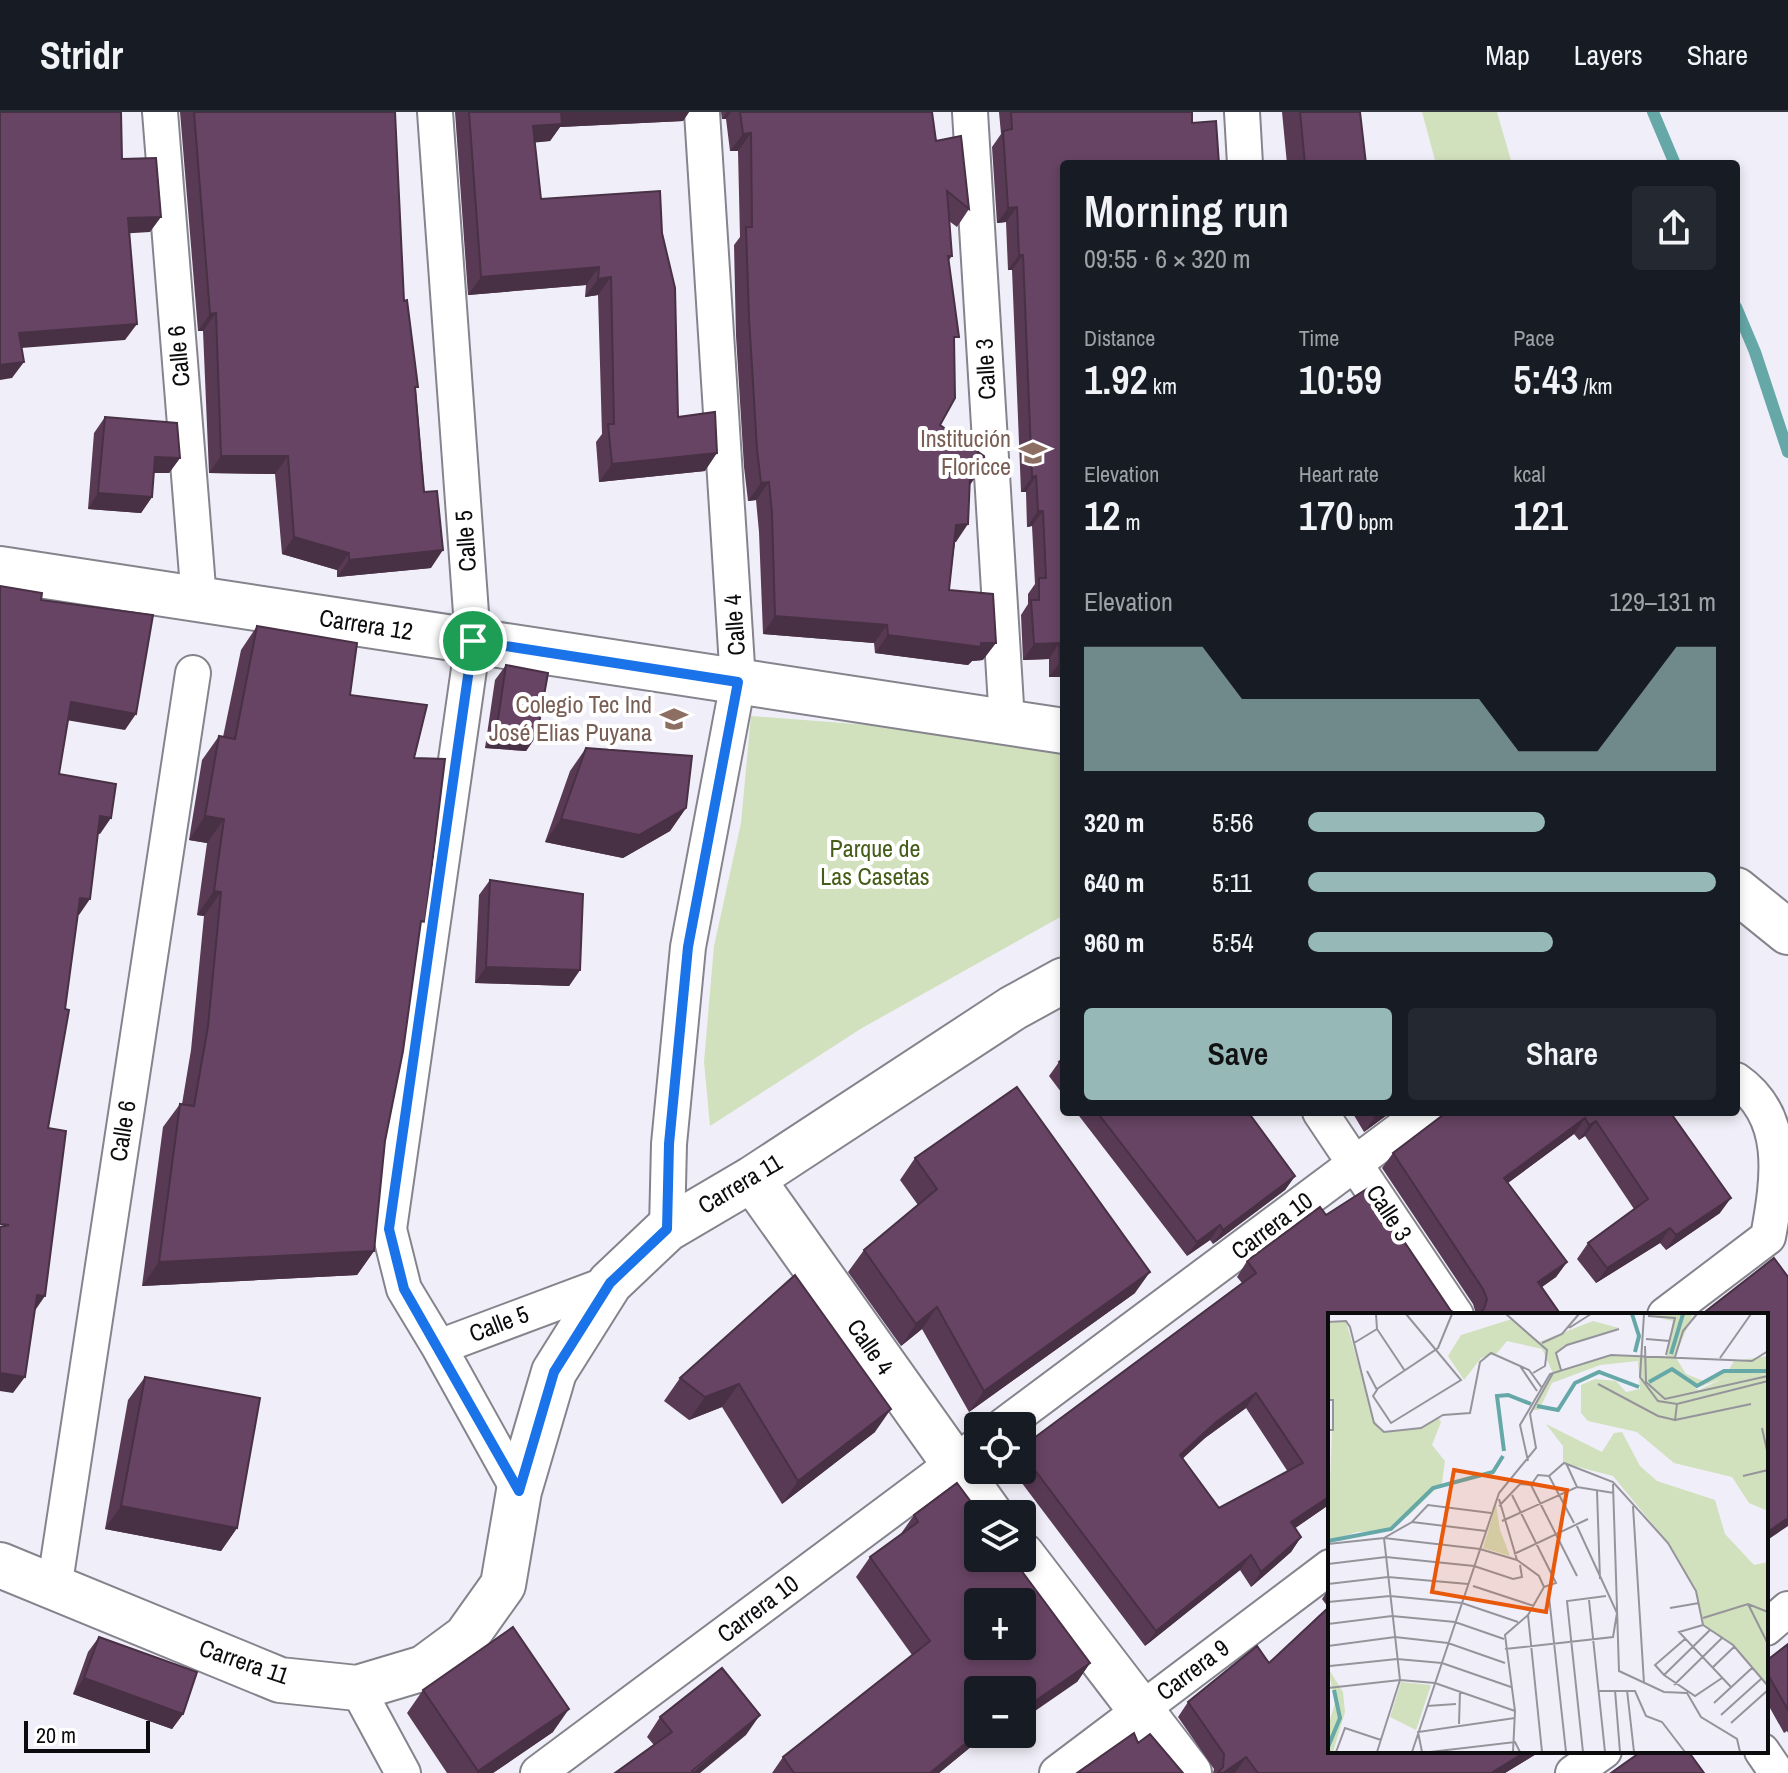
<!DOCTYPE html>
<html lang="en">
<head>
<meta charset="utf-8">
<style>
	body { margin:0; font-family:"Archivo Narrow",sans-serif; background:#242831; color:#f1f3f6; height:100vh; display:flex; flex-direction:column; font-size:30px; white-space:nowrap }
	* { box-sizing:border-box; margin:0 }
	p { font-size:26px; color:#9ea1a6 }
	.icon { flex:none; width:44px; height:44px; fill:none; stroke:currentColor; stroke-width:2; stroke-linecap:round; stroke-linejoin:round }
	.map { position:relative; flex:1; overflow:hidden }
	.panel { position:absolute; left:1060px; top:48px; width:680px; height:956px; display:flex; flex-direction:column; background:#171b24; border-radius:8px; box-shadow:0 4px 12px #0003 }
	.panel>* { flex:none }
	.controls { position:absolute; left:964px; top:1300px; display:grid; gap:16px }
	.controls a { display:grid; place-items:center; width:72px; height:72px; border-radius:8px; background:#171b24; box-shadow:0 4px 12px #0003; font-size:40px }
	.scale { position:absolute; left:24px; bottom:20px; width:126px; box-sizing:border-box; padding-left:8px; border:4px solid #0c0c0f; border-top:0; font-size:22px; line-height:28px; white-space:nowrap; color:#0c0c0f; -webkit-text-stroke:6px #fff; paint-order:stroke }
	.pin { position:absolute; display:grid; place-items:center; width:68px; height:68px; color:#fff; margin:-34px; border:4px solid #fff; border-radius:50%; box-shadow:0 2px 8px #0007 }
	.round { display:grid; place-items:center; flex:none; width:84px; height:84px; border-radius:8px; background:#242831 }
	.head { display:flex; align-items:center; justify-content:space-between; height:136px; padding:0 24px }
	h1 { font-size:44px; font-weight:600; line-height:60px }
	.stats { display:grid; grid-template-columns:repeat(3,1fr); gap:12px; height:136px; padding:8px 24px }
	.stats div { display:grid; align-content:center }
	.stats b { font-size:40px; font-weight:600 }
	.stats small { font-size:22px; font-weight:400 }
	.stats p { font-size:22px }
	.chart { height:224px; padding:16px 24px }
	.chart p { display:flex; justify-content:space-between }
	.chart svg { width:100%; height:144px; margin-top:8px; fill:#96b8b6; opacity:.7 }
	.cta { display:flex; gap:16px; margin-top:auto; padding:16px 24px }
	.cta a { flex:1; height:92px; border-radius:8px; background:#96b8b6; color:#111; font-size:32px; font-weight:600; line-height:92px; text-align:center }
	.cta a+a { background:#242831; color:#f1f3f6 }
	ul { padding:0 24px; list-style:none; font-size:26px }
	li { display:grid; grid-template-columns:128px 96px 1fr; align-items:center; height:60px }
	li i { height:20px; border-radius:10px; background:#96b8b6 }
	header { display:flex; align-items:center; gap:48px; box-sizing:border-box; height:112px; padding:0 40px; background:#171b24; border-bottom:2px solid #363941 }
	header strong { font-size:38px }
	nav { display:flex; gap:44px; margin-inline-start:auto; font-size:28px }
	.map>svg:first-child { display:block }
	.park { fill:#d1e0bd }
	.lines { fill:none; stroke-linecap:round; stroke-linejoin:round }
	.stream { stroke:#66a8a8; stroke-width:12 }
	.street-casing { stroke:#85848d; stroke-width:38 }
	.secondary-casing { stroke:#85848d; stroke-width:48 }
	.street { stroke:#fff; stroke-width:34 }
	.secondary { stroke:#fff; stroke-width:44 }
	.wall { fill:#593a55; fill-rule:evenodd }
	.shaded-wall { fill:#483045 }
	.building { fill:#674463; stroke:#483045; stroke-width:2; fill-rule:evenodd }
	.route-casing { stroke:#fff; stroke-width:16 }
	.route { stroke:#1a73e8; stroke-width:10 }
	.labels { text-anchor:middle; stroke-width:8; stroke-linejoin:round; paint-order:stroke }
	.street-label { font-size:24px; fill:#0c0c0f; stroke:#fff }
	.education-label { font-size:24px; fill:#785e54; stroke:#fff; text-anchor:end }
	.park-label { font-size:24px; fill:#455d19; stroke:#fff }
	.inset-river { fill:none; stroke:#66a8a8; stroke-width:4 }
	.inset-road { fill:none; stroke:#95949b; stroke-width:2 }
	.view { fill:#e8590c; fill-opacity:0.15; stroke:#e8590c; stroke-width:4 }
	.inset-edge { fill:none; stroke:#0c0c0f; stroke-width:4 }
</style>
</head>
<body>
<header>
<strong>Stridr</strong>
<nav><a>Map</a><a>Layers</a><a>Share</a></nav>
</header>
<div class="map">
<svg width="1788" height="1661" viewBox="0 0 1788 1661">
	<rect width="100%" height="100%" fill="#f0eff9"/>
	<path class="park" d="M1422,0H1497L1512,52H1436Z
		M751,604L1064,628V803L862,916L710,1014L704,950L714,834L741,711Z"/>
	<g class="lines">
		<path class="stream" d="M1653,0L1675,52
			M1736,195L1755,240L1788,340"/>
		<g class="street-casing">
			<path id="street" d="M160,0L199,488
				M435,0L473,529L389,1117L404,1177L439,1235L610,1171
				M970,0L1007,610
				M1242,0L1245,52
				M1736,968C1788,1004 1779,1066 1768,1125
				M1320,1000L1456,1203
				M667,1117L669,1032L688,835L738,570L702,0
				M1665,1203L1768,1125
				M439,1235L519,1379
				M1003,1314L1424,1000
				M54,1477L193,561
				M1766,1516L1788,1497
				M357,1576L403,1661
				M1762,1639L1777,1661
				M538,1661L978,1333
				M1057,1661L1330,1455
				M1573,1661L1604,1639"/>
		</g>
		<g class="secondary-casing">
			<path id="secondary" d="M0,457L1064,619
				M1736,778L1788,820
				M752,1067L990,1402
				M1022,1443L1189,1661
				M0,1453L280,1568L357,1576L424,1556L466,1525L503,1473L519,1379L554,1260L610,1171L667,1117L752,1067L1013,896L1064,868"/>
		</g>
		<use href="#street" class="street"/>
		<use href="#secondary" class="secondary"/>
	</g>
	<path class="wall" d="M180,0H395L404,189L416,278L431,456L337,465V458L282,442L275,362L209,361L203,219H198Z
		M455,0H689L683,9L560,15L550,29L535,30L541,87L662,121L678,305L705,359L599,370L596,330L602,322L598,183L585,185L586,173L468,183Z
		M721,0H932L936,29L969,97L957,115L949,109L952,144L949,148L954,231L940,313L972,370L970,373L956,430H955L949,478L983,548L972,549L968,553L875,541L874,531L763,522L759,420L756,388L748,389L744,355L736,224L734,133L740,125L738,39H730L726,7H722Z
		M999,0H1192L1064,565H1049V547L1023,548L1021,503L1028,492V482L1035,472L1032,414L1027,415L1026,380H1021L1012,158H1008L1006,110L997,111L992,35L1001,22Z
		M1282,0H1360L1366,52H1287Z
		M105,305L180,346L169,361H154L152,385L141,401L88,397L94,321Z
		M257,514L350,583L414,646L420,817L385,1029L374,1139L357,1163L142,1174L163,1015L180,992H182L191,938L204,804L197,803L207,731L189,728L202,648L219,624L223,625L241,538Z
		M506,553L537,623L526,639L485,636L495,568Z
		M586,636L686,696L670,719L623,746L545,730L570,659Z
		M490,768L580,858L569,874L475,871L479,783Z
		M1064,946V984L1049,964L1059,950Z
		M1076,1000H1248L1295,1064L1285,1078L1213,1132L1210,1128L1187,1144Z
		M1352,1000H1391L1364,1020Z
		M1443,1000H1670L1720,1101L1666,1138L1660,1131L1596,1171L1577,1147L1588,1131L1634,1097L1585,1024L1579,1028L1574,1022L1508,1071L1567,1150L1556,1165L1541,1175L1476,1202L1473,1192L1382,1056L1393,1041L1441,1005Z
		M915,1046L1135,1181L969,1300L922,1217L901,1234L848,1160L864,1138L918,1093L900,1068Z
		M1326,1103L1451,1199L1330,1203V1392L1295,1416L1301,1425L1291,1440L1251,1475L1240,1458L1145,1534L1012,1358H1022V1335L1242,1171L1237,1165L1247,1149ZM1246,1296L1288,1360L1219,1396L1182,1347L1205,1326Z
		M795,1163L875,1320L782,1392L722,1295L689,1308L664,1289L680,1266Z
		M145,1265L237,1416L221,1439L105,1417L128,1288Z
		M914,1403L1090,1551L1077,1570L1022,1578L978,1622H1003L983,1636L978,1629L939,1661H772L783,1645L912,1543L856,1465L870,1445L900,1423Z
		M1330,1475V1639H1541L1505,1661H1213L1214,1657L1178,1605L1188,1590L1269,1551L1328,1495L1322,1487Z
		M99,1525L183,1602L172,1617L73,1582L88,1540Z
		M1788,1532V1621L1787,1619L1784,1621L1766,1589V1549Z
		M423,1578L553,1620L493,1661H447L407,1601Z
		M660,1605L746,1623L654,1633L647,1625Z"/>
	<path class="shaded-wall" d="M560,0H689L683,9L560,15L550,29L521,32L533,14Z
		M727,0H731L726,7H722Z
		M751,21L738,39H730L743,22Z
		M1017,95L1006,110L997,111L1008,96Z
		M161,105L150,120L117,122L128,106Z
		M1019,143H1023L1012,158H1008Z
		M599,155L586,173L468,183L481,165Z
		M611,165L598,183L585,185L598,167Z
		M216,201L203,219H198L210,202Z
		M137,212L125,228L8,237L19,221Z
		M24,250L12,266L0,268V253Z
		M717,341L705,359L599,370L612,352Z
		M221,344H288L275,362L209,361Z
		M155,345L180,346L169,361H144Z
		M985,353L972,370L957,382L970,364Z
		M1036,364L1026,380H1021L1032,365Z
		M769,370L756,388L748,389L761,371Z
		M98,381L152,385L141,401L88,397Z
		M1038,399H1043L1032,414L1027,415Z
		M968,412L956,430L944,431L956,413Z
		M294,425L349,441L337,458L282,442Z
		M443,438L431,456L337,465L349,448Z
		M775,504L887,513L874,531L763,522Z
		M888,523L981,531H996L983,548L972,549L968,553L875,541Z
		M1059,531L1049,547L1023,548L1034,532Z
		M1060,550H1064V565H1049Z
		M71,590L136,602L125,618L60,607Z
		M496,621L537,623L526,639L485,636Z
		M686,696L670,719L623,746L545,730L561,707Z
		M100,704L111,706L100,722L88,720Z
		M205,704L224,707L207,731L189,728Z
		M214,779L221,780L204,804L197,803Z
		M80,786L90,787L79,803L68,802Z
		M486,855L580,858L569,874L475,871Z
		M1381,1000H1391L1364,1020L1375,1005Z
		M1585,1006L1574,1022L1494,1081L1504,1066Z
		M1596,1009L1585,1024L1579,1028L1589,1013Z
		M1295,1064L1285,1078L1213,1132L1223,1118Z
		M1731,1086L1720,1101L1666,1138L1676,1123Z
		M1220,1113L1210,1128L1187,1144L1197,1130Z
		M1670,1116L1660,1131L1596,1171L1607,1156Z
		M374,1139L357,1163L142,1174L159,1150Z
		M1567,1150L1556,1165L1527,1186L1538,1170Z
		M1150,1160L1135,1181L969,1300L984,1279Z
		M37,1183L45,1184L34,1200Z
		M937,1195L922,1217L901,1234L916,1212Z
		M0,1261L25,1265L13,1281L0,1279Z
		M739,1272L722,1295L689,1308L705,1285Z
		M1256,1281L1246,1296L1205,1326L1169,1359L1180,1343L1216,1310Z
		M891,1297L875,1320L782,1392L798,1369Z
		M1330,1384V1392L1281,1426L1291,1410Z
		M121,1394L237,1416L221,1439L105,1417Z
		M1788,1406V1414L1766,1429V1421Z
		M1301,1425L1291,1440L1251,1475L1261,1460Z
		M1251,1443L1240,1458L1145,1534L1156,1519Z
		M1090,1551L1077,1570L1022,1608V1598Z
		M84,1566L183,1602L172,1617L73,1582Z
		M569,1597L553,1620L493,1661H476Z
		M760,1603L746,1623L700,1661H691Z
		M978,1621V1622H983L978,1629L939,1661H930Z
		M992,1622H1003L983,1636Z
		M1527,1639H1541L1505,1661H1491Z
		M1246,1645L1235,1661H1223Z"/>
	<path class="building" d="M0,0H121L122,47L156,46L161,105L128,106L137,212L19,221L24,250L0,253Z
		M194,0H395L404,189L407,188L418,275H415L424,380L437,379L443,438L349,448V441L294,425L288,344H221L216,201L210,202Z
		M469,0H561L562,12L533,14L541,87L660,79L662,121L675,176L678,305L715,300L717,341L612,352L608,312H614L611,165L598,167L599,155L481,165Z
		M740,0H932L936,29L961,24L969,97L947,79L952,144H948L959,225H954L955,286L940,313L984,344L985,353L970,364L968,412L956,413L949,478L993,482L996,531H981V535L888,523L887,513L775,504L772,402L769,370L761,371L757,337L749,206L746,115H752L751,21L743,22Z
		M1011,0H1192V11L1216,9L1219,52H1064V550H1060L1059,531L1034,532L1031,488H1039V466H1046L1043,399H1038L1036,364L1032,365L1023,143H1019L1017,95L1008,96L1003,19L1012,17Z
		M1300,0H1360L1366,52H1305Z
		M105,305L177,311L180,346L155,345L152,385L98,381Z
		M0,474L42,481L41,488L153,503L136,602L71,590L59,662L116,672L111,706L100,704L90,787L80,786L65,897L69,898L48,1016L66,1019L45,1184L37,1183L25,1265L0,1261V1115L9,1113L0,1112Z
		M257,514L357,531L350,583L427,593L414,646L445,647L425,810L421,809L403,939L385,1029L374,1139L159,1150L180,992L194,994L208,914L221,780L214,779L224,707L205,704L219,624L235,627Z
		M506,553L548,561L537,623L496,621Z
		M586,636L692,644L686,696L639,723L561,707Z
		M490,768L583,782L580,858L486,855Z
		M1064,946V957L1059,950Z
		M1017,975L1150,1160L984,1279L937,1195L916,1212L864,1138L937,1077L915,1046Z
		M1097,1000H1248L1295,1064L1223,1118L1220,1113L1197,1130Z
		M1372,1000H1381L1375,1005Z
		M1447,1000H1670L1731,1086L1676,1123L1670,1116L1607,1156L1588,1131L1648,1087L1596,1009L1589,1013L1585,1006L1504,1066L1567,1150L1538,1170L1561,1203H1476L1484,1197L1487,1187L1483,1177L1393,1041Z
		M1368,1076L1451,1199L1459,1203H1330V1384L1291,1410L1301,1425L1261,1460L1251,1443L1156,1519L1022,1341V1335L1256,1161L1247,1149L1320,1095L1326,1103ZM1256,1281L1303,1351L1219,1396L1180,1343L1216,1310Z
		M1774,1146L1788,1165V1406L1766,1421V1203H1701Z
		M795,1163L891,1297L798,1369L739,1272L705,1285L680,1266Z
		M145,1265L260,1286L237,1416L121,1394Z
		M957,1371L980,1402H978V1446H1012L1090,1551L1022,1598V1578H978V1621L930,1661H794L783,1645L930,1529L870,1445L918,1410L914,1403ZM978,1490H1022V1534H978Z
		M1330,1494V1639H1527L1491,1661H1258L1246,1645L1223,1661H1218L1223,1655L1224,1642L1188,1590L1257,1534L1269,1551Z
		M513,1515L569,1597L478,1659L423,1578Z
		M99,1525L197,1560L183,1602L84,1566Z
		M1788,1532V1598L1766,1559V1549Z
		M722,1556L760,1603L692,1659L693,1661H615L672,1620L660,1605Z
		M1134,1621L1138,1631L1150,1622L1183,1661H1077Z
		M1642,1639H1688L1704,1661H1611Z"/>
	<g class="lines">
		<g class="route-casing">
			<path id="route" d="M473,529L738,570L688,835L669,1032L667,1117L610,1171L554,1260L519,1379L404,1177L389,1117Z"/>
		</g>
		<use href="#route" class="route"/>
	</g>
	<defs>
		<g id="school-bare" transform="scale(2.16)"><path d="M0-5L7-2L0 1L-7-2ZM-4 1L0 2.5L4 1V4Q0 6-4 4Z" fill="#8d6e63" stroke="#fff" stroke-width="2.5" paint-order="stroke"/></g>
	</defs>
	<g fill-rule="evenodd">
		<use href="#school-bare" x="1033" y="341"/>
		<use href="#school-bare" x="674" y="607"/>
	</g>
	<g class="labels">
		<g class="street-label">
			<text transform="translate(179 244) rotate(-95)" y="8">Calle 6</text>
			<text transform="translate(986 257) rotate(-93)" y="8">Calle 3</text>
			<text transform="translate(466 429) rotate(-94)" y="8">Calle 5</text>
			<text transform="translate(366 513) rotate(9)" y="8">Carrera 12</text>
			<text transform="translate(735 513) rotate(-94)" y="8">Calle 4</text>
			<text transform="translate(123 1019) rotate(-81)" y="8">Calle 6</text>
			<text transform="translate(740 1072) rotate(-31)" y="8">Carrera 11</text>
			<text transform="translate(1389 1101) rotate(57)" y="8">Calle 3</text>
			<text transform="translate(1272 1114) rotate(-37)" y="8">Carrera 10</text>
			<text transform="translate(499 1212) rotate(-21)" y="8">Calle 5</text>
			<text transform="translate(870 1235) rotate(55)" y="8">Calle 4</text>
			<text transform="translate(758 1497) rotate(-37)" y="8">Carrera 10</text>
			<text transform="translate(244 1550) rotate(19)" y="8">Carrera 11</text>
			<text transform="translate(1193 1558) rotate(-37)" y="8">Carrera 9</text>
		</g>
		<g class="education-label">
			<text x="1011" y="335">Institución<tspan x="1011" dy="28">Floricce</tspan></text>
			<text x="652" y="601">Colegio Tec Ind<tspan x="652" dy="28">José Elias Puyana</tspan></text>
		</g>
		<g class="park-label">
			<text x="875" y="745">Parque de<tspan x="875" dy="28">Las Casetas</tspan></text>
		</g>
	</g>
	<g transform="translate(1328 1201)">
		<rect width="440" height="440" fill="#f0eff9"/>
		<path d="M278,43H339L324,71L339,63L371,77L394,66L440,61V198L421,190L404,164L346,150L309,119L260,108L253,100V72L267,66L288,68L298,79L312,76L310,48L272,52L224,70L211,97H204L225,60ZM218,111L274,139L286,120L294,119L312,153L329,168L387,187L397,221L426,252L440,249V372L405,332L375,312L367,276L340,230L285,163L235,150V133Z" fill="#d1e0bd"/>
		<path d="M314,1H365L347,43L358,61L378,69L400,58L406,48L440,43V61L394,66L356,79L339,63L320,74L339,43L345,8ZM184,6L211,29L265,8L291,15L239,32L228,40L233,57L225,60L214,36L179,28L169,40L153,45L136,67L120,43L133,22ZM18,8L46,107L56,119L93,115L110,104L113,109L104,132L117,148L114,170L80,203L56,218L29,219L0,228L5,88L0,87V10ZM0,355L15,379L17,399L5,439H0V413L7,390Z" fill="#d1e0bd"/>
		<path d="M168,191L172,217L182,243L155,235ZM73,369L103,372L88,417L62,404Z" fill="#d1e0bd"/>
		<path class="inset-river" d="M304,1L311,23L307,39M343,41L355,1M321,69L344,56L369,73L396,58H440M209,93L230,97L247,70L271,59L311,74M176,138L169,83L180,82L203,91M0,228L63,216L105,175L165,159L175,143M0,434L12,405L6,377"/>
		<path class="inset-road" d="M48,1L49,16L77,58M178,1L219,37L217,53L205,60M316,1L312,64L330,88L349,91L440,68M320,3L347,5L338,42M0,9L18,8L22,14L46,110L56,119L93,115L115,102L142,100L152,49L163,40L201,57L214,75M241,15L263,1M318,26L342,28M26,30L49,16M214,30L234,21L251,1M317,33L318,69L337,86L440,63M347,44L355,18L369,1M392,45L423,1M192,53L209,78M233,57L228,40L239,32L291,16M39,58L49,77L45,83L63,110L133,67L78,1M270,71L330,103L347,107L349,91M49,76L110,35L124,1M0,87H5V117H0M347,107L423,91M434,115L440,142M200,148L192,112L222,61L283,42L424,48L440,38M238,150L249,174M221,163L246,210M415,163L440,157M285,171L291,358L336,379L359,380L373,404L409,426L412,439M203,172L210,162L221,163L236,150L285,169L340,230L368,278L375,312L405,332L440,373M203,172L249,263M269,178L272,266M184,182L228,270L216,274M171,186L189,247L211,263L216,274L200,302L177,322L187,398L185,439M171,193L192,171L203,172M305,193L316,370M174,208L249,174L286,180M84,209L158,218M248,211L289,300M0,231L56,225L152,236L189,247M186,241L260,206M0,251L58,244L146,253L185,266L194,264L192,252M0,271L60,264L140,271M145,273L206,293M221,284L238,439M261,287L277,439M0,289L62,283L134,290L190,309M420,291L440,331M342,295L371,290M200,302L214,439M375,305L420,291L440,299M0,311L64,303L127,309L176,326M375,312L351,319L403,374M357,326L327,352L336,362L367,383L394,365M0,333L67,324L120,330L177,350M177,336L285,324L289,300M2,353L69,346L114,350L183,374M384,355L407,333M336,362L382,317M346,372L395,324M0,375L72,367L107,370L187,398M287,377L292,439M299,377L306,439M270,378H307L318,403L334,409L357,439M386,390L424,355M99,393L128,391M393,402L433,366M403,410L440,377M131,411L132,378M8,439L17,415L53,427M49,439L72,367L56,225L84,209L100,192L163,200M84,439L171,180L208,135L202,101L225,60M94,439L90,419L187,405M102,439L187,429L192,439M255,439L239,288L278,283"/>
		<path class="view" d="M126,157L239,177L218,299L104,279Z"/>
		<rect width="440" height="440" class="inset-edge"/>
	</g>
</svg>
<div class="controls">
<a><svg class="icon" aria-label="locate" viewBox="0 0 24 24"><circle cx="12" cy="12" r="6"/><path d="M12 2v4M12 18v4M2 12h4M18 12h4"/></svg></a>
<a><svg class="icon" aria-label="layers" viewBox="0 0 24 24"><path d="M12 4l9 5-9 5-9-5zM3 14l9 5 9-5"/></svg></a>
<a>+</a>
<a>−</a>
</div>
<div class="scale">20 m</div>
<div class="pin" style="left:473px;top:529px;background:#1e9e55"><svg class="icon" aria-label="arrive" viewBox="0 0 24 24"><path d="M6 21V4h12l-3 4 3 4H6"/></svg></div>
<section class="panel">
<div class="head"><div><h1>Morning run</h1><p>09:55 · 6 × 320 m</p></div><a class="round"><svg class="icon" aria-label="share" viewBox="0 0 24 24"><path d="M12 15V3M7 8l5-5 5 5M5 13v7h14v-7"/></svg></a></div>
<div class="stats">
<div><p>Distance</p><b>1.92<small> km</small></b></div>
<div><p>Time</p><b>10:59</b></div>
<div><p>Pace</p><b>5:43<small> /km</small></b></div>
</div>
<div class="stats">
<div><p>Elevation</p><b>12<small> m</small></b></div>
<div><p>Heart rate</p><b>170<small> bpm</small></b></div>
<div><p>kcal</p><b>121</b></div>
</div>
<div class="chart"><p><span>Elevation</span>129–131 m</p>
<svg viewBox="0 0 160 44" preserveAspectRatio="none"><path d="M0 44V6L10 6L20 6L30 6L40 22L50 22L60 22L70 22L80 22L90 22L100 22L110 38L120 38L130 38L140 22L150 6L160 6V44z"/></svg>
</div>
<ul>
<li><b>320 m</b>5:56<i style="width:58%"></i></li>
<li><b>640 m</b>5:11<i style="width:100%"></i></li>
<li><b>960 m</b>5:54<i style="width:60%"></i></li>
</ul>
<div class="cta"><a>Save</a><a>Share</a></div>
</section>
</div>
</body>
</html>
